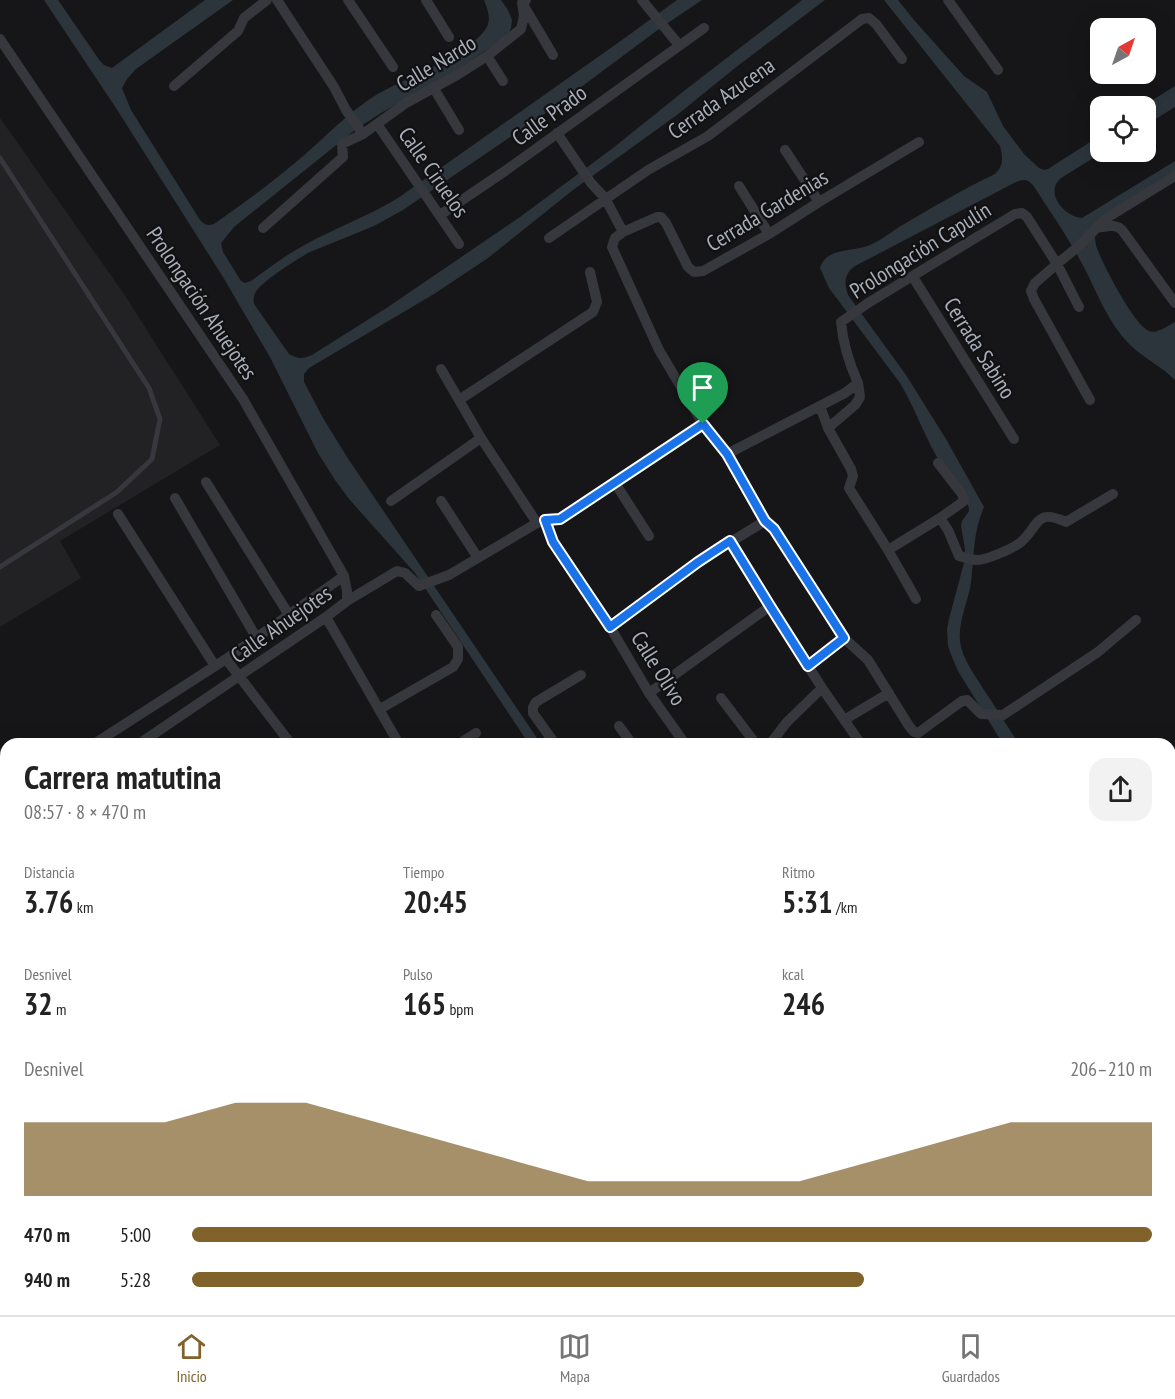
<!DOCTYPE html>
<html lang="es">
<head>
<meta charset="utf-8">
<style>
	body { margin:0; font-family:"PT Sans Narrow",sans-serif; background:#f2f2f2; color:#222; height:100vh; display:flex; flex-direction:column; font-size:22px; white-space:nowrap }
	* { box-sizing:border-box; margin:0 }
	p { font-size:20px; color:#767676 }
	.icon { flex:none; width:33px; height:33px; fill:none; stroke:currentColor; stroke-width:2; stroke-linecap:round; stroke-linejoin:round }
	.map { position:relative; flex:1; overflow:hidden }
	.details { position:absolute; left:0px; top:738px; width:1176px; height:578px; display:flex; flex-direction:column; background:#fff; border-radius:18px 18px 0 0; box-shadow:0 6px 24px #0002 }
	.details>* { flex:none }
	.needle { width:39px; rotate:40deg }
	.buttons { position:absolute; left:1090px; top:18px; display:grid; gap:12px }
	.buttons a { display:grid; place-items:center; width:66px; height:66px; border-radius:12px; background:#fff; box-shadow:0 6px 24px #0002; font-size:30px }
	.pin { position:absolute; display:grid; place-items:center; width:51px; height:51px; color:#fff; margin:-62px -26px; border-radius:50% 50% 50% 0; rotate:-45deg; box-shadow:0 0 6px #0007 }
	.pin .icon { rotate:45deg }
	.round { display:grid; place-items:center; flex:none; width:63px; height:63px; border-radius:18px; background:#f2f2f2 }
	.head { display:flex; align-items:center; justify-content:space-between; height:102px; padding:0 24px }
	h1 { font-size:33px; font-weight:800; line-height:45px }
	.metrics { display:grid; grid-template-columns:repeat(3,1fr); gap:9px; height:102px; padding:6px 24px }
	.metrics div { display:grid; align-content:center }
	.metrics b { font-size:30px; font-weight:800 }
	.metrics small { font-size:16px; font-weight:400 }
	.metrics p { font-size:16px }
	.chart { height:168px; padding:12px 24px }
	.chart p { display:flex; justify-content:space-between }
	.chart svg { width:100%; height:108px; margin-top:6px; fill:#80622a; opacity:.7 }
	ul { padding:0 24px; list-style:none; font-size:20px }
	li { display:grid; grid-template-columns:96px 72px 1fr; align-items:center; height:45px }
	li i { height:15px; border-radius:8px; background:#80622a }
	.tab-bar { display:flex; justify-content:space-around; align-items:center; height:84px; border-top:2px solid #e0e0e0; background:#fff; font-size:16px; color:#767676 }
	.tab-bar a { display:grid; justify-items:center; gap:3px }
	.tab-bar .selected { color:#80622a }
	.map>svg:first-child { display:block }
	.built { fill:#222225 }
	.water { fill:#2c353c }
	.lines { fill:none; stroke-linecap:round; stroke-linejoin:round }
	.service { stroke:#37383d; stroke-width:5 }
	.minor { stroke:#37383d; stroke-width:10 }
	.route-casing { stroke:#fff; stroke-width:12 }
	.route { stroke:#1a73e8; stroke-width:8 }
	.labels { text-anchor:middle; stroke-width:4.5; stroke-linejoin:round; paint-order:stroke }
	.street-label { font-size:22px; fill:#a8adb8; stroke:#111113 }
</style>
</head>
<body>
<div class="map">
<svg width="1175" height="1315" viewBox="0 0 1175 1315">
	<rect width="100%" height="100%" fill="#161618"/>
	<path class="built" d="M0,118L124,294L220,445L60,541L81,578L0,627Z"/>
	<path class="water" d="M44,0H58L100,61L104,65L112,68L205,0H233L136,69L127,79L122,88L131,110L200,220C205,225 208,226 214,224C244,203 274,181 302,157C330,133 357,103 391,87C417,74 468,54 485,30C492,21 488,10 484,0H501L508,10L512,20L511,28L509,33L501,40L455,71L381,113L355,130L234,227L221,243L223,252L241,281L245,283L251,281C265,271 279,260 294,251C327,231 365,218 398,198L622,40L677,0H702L659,29L553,108L403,210L374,226L310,252C297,259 266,279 257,290C254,294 253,298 254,304L289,354C298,359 302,359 312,355L388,307L520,217L613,148L689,87L797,4L802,0H825L735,68L677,115L573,190L488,258L434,294L309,368L304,374V382L323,418L347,457L541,744H529L415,573L349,499L335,480L318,453L271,359L223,277L116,108Z
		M884,0H898L914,20L964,76L987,92L1003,126L1024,154L1039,168L1044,170L1048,169L1101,135V152H1103L1061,178C1058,181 1056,183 1055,187C1051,201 1069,218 1082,218L1175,161V180L1110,220L1095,233C1095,239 1095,245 1098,251C1105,268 1134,325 1149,331C1158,334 1167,326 1175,322V380C1158,363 1138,356 1122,336C1104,314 1094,285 1080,260C1066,234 1049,210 1033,185C1027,179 1024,179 1016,182L855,266C844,274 844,283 848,295L906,375L946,439L984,507C973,532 974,556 971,583C968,602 958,622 960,641C962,659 975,675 984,690C996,708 1007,726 1019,744H1003L958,671L952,657L948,646L947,629L949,619L965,559V549L961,526L962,521L969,511C969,497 951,479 943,467C926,441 916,410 900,383L829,288L820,268C827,246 854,253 872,244C881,240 890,233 899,227C930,209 961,190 993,175C1004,168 1003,157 1000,146Z
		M1175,86V107L1146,125V106H1143Z"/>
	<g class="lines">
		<path class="service" d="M0,158L149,388L160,419L152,459L117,492L0,567"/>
		<path class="minor" d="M277,0L334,87L346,110L363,134
			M348,0L393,67
			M426,0L449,37
			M642,0L679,45
			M948,0L998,70
			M524,6L553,55
			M0,39L243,399L344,576L347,591V601
			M487,56L503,81
			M174,86L238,31L244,18L267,0
			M433,87L459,130
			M377,124L459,244
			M557,133L591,183L605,198L623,232
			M919,142L819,202L769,234L703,271L694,272L688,267L666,223L661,217H657L623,232L615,238L612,247L659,350L703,424L727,454L765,521L774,529L844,638L868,660L909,726L914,732L918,733L962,701L967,700L981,714L1003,715L1098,652L1136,620
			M785,150L819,202
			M739,186L769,234
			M440,215L505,171L704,28
			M263,228L343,157L342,144L363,134L406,103L457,75L487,56L521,29L524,16L522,3L526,0
			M1096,228C1105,227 1115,223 1122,230L1175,303
			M549,238L648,170L708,136L862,19L869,18L876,24L902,59
			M913,277L1014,439
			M1079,307L1057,264L1080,245L1105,219L1175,176
			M441,369L481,438L537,523
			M459,400L593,312L597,302L590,272
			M820,406L828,428L851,469L853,476L849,488L888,550L916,599
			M828,428L855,405L860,397L858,383
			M727,454L845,393L858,383C849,363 843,344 841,322L868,303L1015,214L1022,213L1027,217L1057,264L1035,283L1031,291L1034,299L1090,400
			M206,482L289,615
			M615,483L649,536
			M175,498L256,637
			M391,501L481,438
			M441,501L478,558
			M118,514L215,666
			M940,518L948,530L959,556C964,557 972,560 977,560C987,560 1014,548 1021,542C1040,525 1035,508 1066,522L1113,494
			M545,520L553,542L610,627L649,693L685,744
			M731,541L770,606L822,688L861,744
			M888,550L940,518L964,501L962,494L938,463
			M326,617L399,744
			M610,627L698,562L765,521
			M226,659L291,744
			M808,666L844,638
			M649,693L770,606
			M721,698L756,744
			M380,709L453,667L458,659V647L436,615
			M844,720L889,693
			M619,726L632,744
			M94,744L226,659L344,576
			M139,744L326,617L347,601L397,571L405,573L419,586L449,575L537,523L545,520L560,519L703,424
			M459,744L476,733
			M555,744L533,713V707L536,702L581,675
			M770,744L787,722L822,688
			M0,754L2,761L0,764
			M0,808L6,804
			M0,835L6,831
			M0,880L6,877
			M0,955L6,962
			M0,989L6,984
			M0,1126L6,1134
			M0,1257L6,1252
			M212,1310L216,1315
			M293,1310L297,1315
			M445,1310L449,1315
			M623,1310L626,1315
			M776,1310L780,1315
			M126,1315L134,1310
			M383,1315L388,1310
			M470,1315L478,1310
			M544,1315L553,1310"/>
	</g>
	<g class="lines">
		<g class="route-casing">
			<path id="route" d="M703,424L727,454L765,521L774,529L844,638L808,666L770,606L730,541L698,562L610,627L553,542L545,520L560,519Z"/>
		</g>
		<use href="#route" class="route"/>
	</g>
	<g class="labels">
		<g class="street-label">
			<text transform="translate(436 63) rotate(-31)" y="8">Calle Nardo</text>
			<text transform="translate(721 98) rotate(-35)" y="8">Cerrada Azucena</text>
			<text transform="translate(549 115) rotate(-36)" y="8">Calle Prado</text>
			<text transform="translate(434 172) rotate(55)" y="8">Calle Ciruelos</text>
			<text transform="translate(767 210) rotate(-31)" y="8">Cerrada Gardenias</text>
			<text transform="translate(920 250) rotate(-32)" y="8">Prolongación Capulín</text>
			<text transform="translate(202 303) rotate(56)" y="8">Prolongación Ahuejotes</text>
			<text transform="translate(980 348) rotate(58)" y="8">Cerrada Sabino</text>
			<text transform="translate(281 624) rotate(-35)" y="8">Calle Ahuejotes</text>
			<text transform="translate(659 668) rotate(58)" y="8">Calle Olivo</text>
		</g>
	</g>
</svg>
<div class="buttons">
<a><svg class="needle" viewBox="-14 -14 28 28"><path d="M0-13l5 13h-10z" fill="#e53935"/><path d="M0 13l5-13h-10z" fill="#767676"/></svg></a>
<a><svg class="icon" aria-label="locate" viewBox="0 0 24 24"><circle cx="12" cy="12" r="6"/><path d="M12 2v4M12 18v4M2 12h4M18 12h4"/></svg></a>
</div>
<div class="pin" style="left:703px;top:424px;background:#1e9e55"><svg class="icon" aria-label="arrive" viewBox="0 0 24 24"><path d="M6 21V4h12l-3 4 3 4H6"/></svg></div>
<section class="details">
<div class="head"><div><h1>Carrera matutina</h1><p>08:57 · 8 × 470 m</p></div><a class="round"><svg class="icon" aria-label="share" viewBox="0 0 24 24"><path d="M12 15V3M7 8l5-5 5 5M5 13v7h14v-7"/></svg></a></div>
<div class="metrics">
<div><p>Distancia</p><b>3.76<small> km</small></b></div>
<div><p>Tiempo</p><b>20:45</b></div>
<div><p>Ritmo</p><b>5:31<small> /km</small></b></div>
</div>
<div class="metrics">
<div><p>Desnivel</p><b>32<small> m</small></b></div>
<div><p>Pulso</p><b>165<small> bpm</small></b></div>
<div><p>kcal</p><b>246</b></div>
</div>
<div class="chart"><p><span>Desnivel</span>206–210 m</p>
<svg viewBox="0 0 160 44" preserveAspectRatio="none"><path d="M0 44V14L10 14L20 14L30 6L40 6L50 14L60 22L70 30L80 38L90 38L100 38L110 38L120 30L130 22L140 14L150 14L160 14V44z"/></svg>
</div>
<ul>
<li><b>470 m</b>5:00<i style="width:100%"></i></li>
<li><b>940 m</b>5:28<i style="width:70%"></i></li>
</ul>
</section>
</div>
<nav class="tab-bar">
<a class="selected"><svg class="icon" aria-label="home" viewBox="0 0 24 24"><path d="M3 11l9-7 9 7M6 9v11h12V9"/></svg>Inicio</a>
<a><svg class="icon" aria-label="map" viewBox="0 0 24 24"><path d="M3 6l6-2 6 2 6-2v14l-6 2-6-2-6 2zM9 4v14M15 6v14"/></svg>Mapa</a>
<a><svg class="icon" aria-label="saved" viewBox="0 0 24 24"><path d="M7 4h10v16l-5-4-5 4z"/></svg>Guardados</a>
</nav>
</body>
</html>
